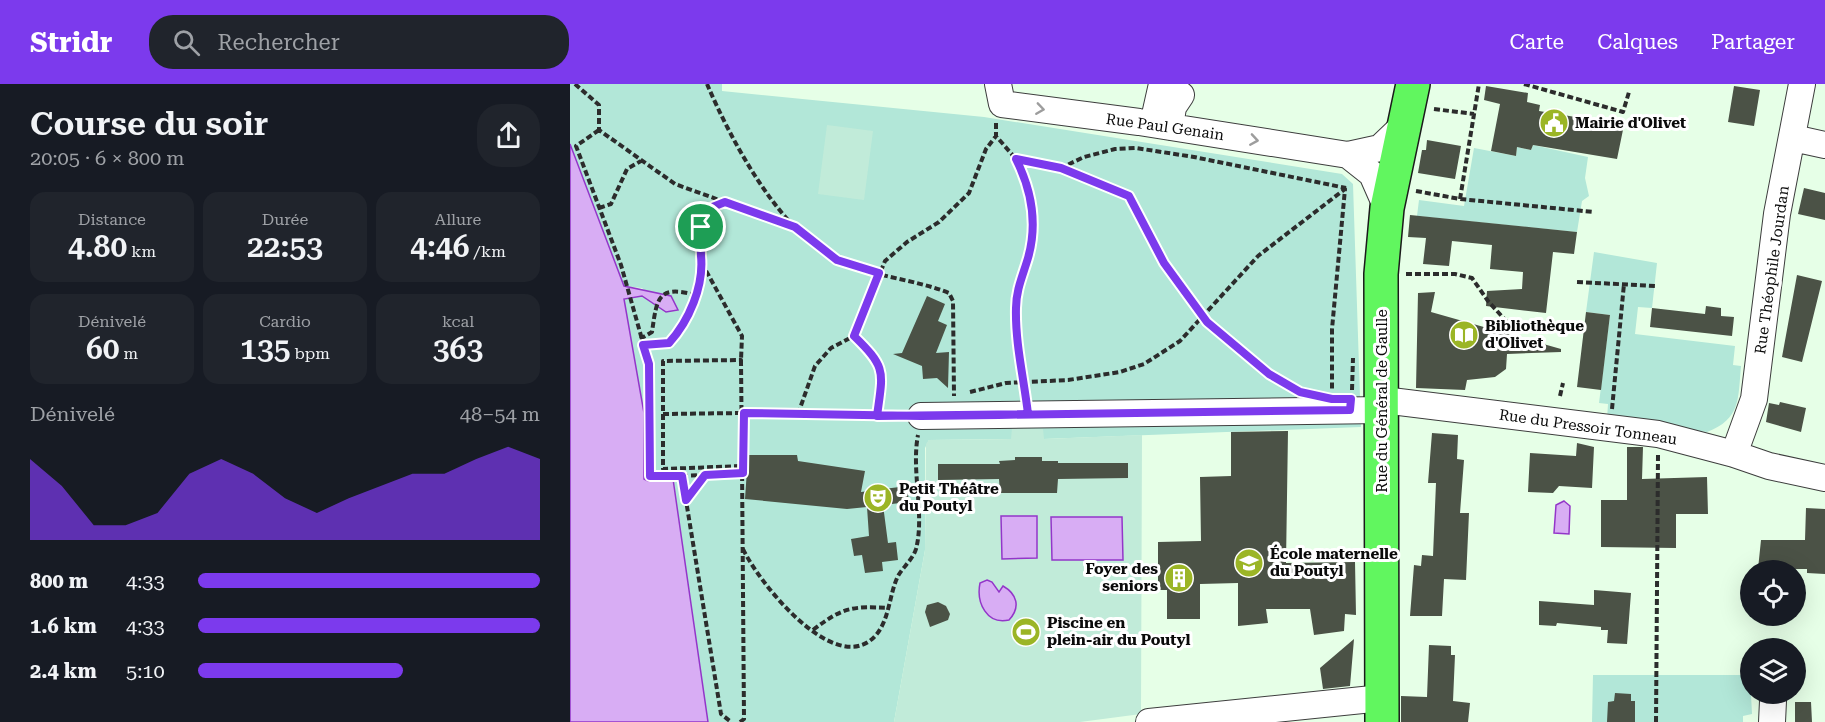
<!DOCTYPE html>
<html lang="fr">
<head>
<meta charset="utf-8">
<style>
	body { margin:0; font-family:"Roboto Serif",serif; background:#20242c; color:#f1f3f6; height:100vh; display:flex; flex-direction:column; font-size:22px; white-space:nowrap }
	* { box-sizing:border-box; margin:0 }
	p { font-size:20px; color:#9ea1a6 }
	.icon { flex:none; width:33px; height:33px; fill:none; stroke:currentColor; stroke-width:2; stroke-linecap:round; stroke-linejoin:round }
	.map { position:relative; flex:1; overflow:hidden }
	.sheet { display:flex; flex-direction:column; background:#171b24; width:570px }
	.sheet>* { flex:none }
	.fabs { position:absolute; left:1170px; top:476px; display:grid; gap:12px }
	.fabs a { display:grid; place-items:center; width:66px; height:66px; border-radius:50%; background:#171b24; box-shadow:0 6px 24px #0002; font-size:30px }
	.pin { position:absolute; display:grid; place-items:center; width:51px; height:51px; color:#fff; margin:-26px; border:3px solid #fff; border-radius:50%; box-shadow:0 2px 6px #0007 }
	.round { display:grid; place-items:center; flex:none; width:63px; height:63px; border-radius:24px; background:#20242c }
	.overview { display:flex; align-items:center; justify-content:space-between; height:102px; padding:0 30px }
	h1 { font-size:33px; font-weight:600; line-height:45px }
	.stats { display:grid; grid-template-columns:repeat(3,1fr); gap:9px; height:102px; padding:6px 30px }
	.stats div { display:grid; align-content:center; border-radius:15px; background:#20242c; text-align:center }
	.stats b { font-size:30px; font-weight:600 }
	.stats small { font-size:16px; font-weight:400 }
	.stats p { font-size:16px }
	.chart { height:168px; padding:12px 30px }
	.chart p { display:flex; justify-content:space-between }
	.chart svg { width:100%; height:108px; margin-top:6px; fill:#7c3aed; opacity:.7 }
	ul { padding:0 30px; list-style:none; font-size:20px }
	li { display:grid; grid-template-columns:96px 72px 1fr; align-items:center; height:45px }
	li i { height:15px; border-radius:8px; background:#7c3aed }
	header { display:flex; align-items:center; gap:36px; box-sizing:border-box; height:84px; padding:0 30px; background:#7c3aed; color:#fff }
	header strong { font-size:28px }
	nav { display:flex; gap:33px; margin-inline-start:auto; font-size:21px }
	.search { width:420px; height:54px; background:#20242c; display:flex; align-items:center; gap:15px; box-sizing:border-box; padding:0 21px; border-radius:24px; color:#9ea1a6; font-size:22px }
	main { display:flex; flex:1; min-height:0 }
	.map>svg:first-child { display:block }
	.green { fill:#b2e7d8 }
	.pitch { fill:#c1ebd9 }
	.water { fill:#d8adf4; stroke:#9336c9; stroke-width:1.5 }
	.building { fill:#4b5246 }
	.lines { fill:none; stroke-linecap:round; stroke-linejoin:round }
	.minor-casing { stroke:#3d3d3d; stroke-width:28 }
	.major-casing { stroke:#1b1b1b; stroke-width:36 }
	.path { stroke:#2c2c2c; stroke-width:4; stroke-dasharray:6 3; stroke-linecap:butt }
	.minor { stroke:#fff; stroke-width:26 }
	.major { stroke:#61f65f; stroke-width:33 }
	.oneway { stroke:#9d9d9d }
	.route-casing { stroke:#fff; stroke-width:12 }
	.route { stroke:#7c3aed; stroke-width:8 }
	.labels { text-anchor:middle; stroke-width:6; stroke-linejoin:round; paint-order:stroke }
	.poi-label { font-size:15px; font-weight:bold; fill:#0a0a0a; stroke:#fff; text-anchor:start }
	.street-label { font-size:15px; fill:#0a0a0a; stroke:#fff }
</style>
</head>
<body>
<header>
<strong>Stridr</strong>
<div class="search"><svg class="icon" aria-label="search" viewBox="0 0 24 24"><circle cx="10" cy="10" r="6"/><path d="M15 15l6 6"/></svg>Rechercher</div>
<nav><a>Carte</a><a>Calques</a><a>Partager</a></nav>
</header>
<main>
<section class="sheet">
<div class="overview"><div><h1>Course du soir</h1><p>20:05 · 6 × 800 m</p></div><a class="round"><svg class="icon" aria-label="share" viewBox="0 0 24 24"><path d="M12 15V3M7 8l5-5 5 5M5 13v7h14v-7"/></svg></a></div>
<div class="stats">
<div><p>Distance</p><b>4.80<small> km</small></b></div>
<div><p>Durée</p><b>22:53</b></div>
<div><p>Allure</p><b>4:46<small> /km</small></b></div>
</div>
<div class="stats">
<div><p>Dénivelé</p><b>60<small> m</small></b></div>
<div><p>Cardio</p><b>135<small> bpm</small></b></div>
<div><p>kcal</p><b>363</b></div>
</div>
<div class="chart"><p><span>Dénivelé</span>48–54 m</p>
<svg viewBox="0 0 160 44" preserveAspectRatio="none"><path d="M0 44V11L10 22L20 38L30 38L40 33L50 17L60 11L70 17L80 27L90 33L100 27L110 22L120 17L130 17L140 11L150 6L160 11V44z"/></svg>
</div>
<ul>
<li><b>800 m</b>4:33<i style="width:100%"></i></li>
<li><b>1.6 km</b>4:33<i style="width:100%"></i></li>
<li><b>2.4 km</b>5:10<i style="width:60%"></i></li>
</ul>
</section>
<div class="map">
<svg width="1255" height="638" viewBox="0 0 1255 638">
	<rect width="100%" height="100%" fill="#e6ffe7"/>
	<path class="green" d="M0,0H152V7L414,33L772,90L783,100L791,343L474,355L442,345V355L359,356L355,364V466L324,638H138L103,395H74V329L61,267L54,215L72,212L96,227L72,204L54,202L0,60Z
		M963,61L1018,73L1015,94L1019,112L1012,117L1007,148L847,132L849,116L894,122L904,64L946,72L947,63L961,66Z
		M1024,168L1087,179L1082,224L1068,223L1065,250L1165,262L1163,281L1171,282C1168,315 1171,335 1137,348L1037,335L1038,320L1029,319L1040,231L1016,228Z
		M1023,591H1180L1182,630L1173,632V638H1022Z"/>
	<path class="pitch" d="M257,41L303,47L294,116L248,110Z
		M442,344L473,345L474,355L572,351L571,630L510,638H324L355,466L356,360L359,356L441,355Z"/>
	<path class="water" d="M0,60L54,202L101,212L108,226L96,228L72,212L54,215L74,329V395L78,397L103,395L138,638H0Z
		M994,417L1000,422L999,450L984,449L986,421Z
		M431,432H467V474L432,475Z
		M481,433H552L553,476H482Z
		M417,496L422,498L429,508L433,502C447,510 451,523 439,536C417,541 406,519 410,499Z"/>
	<path class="building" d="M916,2L958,9L957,18L970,21L969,27L1054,41L1047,75L963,61L961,66L947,63L946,72L921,67L930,20L914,16Z
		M1164,2L1190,6L1184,42L1158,38Z
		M857,56L891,62L885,95L848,89L852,66H856Z
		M1234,104L1255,109V136L1228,130Z
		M840,131L1007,148L1004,170L983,168L976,229L916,222L917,207L952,205L953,188L920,185L922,161L882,157L879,182L853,180L856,154L838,153Z
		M1227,191L1252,197L1232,278L1212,273Z
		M865,208L861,228L991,265V268L937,270L936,285L925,293L897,296L895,306L846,304L848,209Z
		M357,212L375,220L368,237L377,241L366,269L379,268L378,304L367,294L353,295L352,282L323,270L332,269Z
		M1136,222L1151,224V232L1164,233L1162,252L1080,243L1082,224L1135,230Z
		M1016,228L1040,231L1031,306L1007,303Z
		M1210,318L1236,324L1231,348L1196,338L1199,319L1209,321Z
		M718,347L716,479L785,478L786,531L775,530L774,547L744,551L740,525H696L698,539L668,542V499L630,500V535H597V506H588V458L631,457L630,393L661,392V348Z
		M862,349L888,351L887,375L894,376L890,429H899L896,496L874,495L872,532H840L844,481L851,482L852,471L863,472L866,399H858Z
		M1007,359L1024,363L1022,404L989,402L983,409L958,408L960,369L1006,372Z
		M1057,363H1073L1072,395L1137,393L1138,430H1106V464L1031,463V416H1057Z
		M178,371H227L228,377L295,387L291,408L337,402L339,418L313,421L318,459L326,458L328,476L312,478L313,487L295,489L292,471L284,472L281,455L299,452L297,423L277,425L175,415Z
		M445,373H472V377H488V379H558V394L488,395L487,409H430L429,395L368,396V380H430L429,377L445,376Z
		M1236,424L1255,425V490L1237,489V485H1188L1191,456H1235Z
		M1024,506L1061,509L1057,560L1037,559L1038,546H1031V543L987,539L986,542L969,541V517L1024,521Z
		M368,518L376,522L380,530L378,536L360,543L355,528L357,521Z
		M784,555L780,602L753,605L750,584Z
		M859,561L881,562V571H885L883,617L900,619L898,638H831V612L857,613Z
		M1045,609L1061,610V617H1065V638H1037L1038,618L1044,617Z
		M1225,618H1241L1242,638H1225Z"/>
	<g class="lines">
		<g class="minor-casing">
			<path id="minor" d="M428,0L432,20L569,38L778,71L810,64L832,43
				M583,40L592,0
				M600,43L603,23L611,11
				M1223,54L1255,61
				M778,71L802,90L817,124
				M813,316L1088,350L1164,370L1199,382L1255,394
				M351,332L813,326
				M1164,370L1184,315L1207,130L1232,0
				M579,638L812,614
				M1202,638L1203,617"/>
		</g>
		<g class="major-casing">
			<path id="major" d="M812,638L811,190L817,124L843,0"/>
		</g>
		<path class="path" d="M5,0L29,21V46L105,100L221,142
			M137,0C162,58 210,149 269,177C304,193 344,195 379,209L383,217L384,312
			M954,0L1053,28L1059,8
			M864,25L904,30
			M426,39V52L446,75L462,113V158L450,196L446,223L456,311
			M29,46L6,62L51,181L79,280L80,392H112L151,630L161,638
			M446,75L491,84L514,73L545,65L566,64L624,73L776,104
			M491,84L559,112L594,179L637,238L699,290L724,304
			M846,107L890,115L1024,128
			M890,115L909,0
			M154,119L140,124L131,143L129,162L134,183L172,252L171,276
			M29,124L41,120L57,85L71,77
			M836,190H885L902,194L918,217L937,238L999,244
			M1007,198L1086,202
			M284,252C317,284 313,287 307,332
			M70,255L82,248C87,213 88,201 126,211
			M73,261L99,259C121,235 127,207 131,176
			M171,276L172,382L93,385V277Z
			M782,306L783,274
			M400,308L436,299L498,296L550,288L574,280L610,257L688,172L775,105L762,245V305
			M990,312L993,299
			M1042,325L1054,200
			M93,330L174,329L332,332
			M228,330L245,282L261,264L284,252L315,177L337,158L369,138L399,109L416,65L426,52
			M112,392L173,389
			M116,415L135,391
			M173,465C188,497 257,584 298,558C320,544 318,512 328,492C333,483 343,475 346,465C355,431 341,387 348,351
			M243,546C273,523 282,522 320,524
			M170,638L174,635L172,382
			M1086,638L1088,371"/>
		<use href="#minor" class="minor"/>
		<use href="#major" class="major"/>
	</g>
	<defs><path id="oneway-chevron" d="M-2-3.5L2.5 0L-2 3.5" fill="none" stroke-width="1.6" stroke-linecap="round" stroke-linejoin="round" transform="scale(1.5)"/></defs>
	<g class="oneway">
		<use href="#oneway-chevron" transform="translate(470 25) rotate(8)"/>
		<use href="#oneway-chevron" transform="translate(684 56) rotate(9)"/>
	</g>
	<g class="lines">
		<g class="route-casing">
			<path id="route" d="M131,143C130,154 131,162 131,172C134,202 119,237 99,259L73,261L79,280L80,392H112L116,416L135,391L173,389L174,329L351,332L780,326L781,315H762L730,308L699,290L637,238L594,179L559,112L491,84L446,75C462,107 468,139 458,174C453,191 446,206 446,224C445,259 454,295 458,330L307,332C313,287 317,284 284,252L309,189L267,176L225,143L155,118L140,124L131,143"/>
		</g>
		<use href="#route" class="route"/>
	</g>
	<defs>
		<g id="civic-disc" transform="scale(1.5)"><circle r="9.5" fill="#9bb526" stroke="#fff"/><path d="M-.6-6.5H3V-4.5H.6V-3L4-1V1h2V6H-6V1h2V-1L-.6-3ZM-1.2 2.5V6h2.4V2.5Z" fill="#fff"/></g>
		<g id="library-disc" transform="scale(1.5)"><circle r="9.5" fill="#9bb526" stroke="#fff"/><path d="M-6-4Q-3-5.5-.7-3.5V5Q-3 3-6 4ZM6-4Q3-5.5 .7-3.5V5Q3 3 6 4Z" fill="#fff"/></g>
		<g id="theatre-disc" transform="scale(1.5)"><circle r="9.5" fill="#9bb526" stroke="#fff"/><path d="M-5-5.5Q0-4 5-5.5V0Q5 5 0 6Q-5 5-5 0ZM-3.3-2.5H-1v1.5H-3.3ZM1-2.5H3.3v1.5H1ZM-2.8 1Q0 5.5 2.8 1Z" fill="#fff"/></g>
		<g id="school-disc" transform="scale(1.5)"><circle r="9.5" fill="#9bb526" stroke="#fff"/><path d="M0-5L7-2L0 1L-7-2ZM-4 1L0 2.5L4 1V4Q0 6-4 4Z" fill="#fff"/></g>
		<g id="building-disc" transform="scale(1.5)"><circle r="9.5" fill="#9bb526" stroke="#fff"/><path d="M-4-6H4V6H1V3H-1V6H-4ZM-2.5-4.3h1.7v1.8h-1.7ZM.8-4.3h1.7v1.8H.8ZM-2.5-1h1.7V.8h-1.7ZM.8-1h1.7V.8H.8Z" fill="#fff"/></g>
		<g id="stadium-disc" transform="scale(1.5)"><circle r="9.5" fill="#9bb526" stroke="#fff"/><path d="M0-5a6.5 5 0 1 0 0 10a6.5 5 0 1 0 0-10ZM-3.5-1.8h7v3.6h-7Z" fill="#fff"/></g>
	</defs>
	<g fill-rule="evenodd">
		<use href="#civic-disc" x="984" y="39"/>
		<use href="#library-disc" x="894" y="251"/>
		<use href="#theatre-disc" x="308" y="414"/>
		<use href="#school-disc" x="679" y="479"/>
		<use href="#building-disc" x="609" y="494"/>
		<use href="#stadium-disc" x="456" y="548"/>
	</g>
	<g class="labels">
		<g class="poi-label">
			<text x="1005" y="44">Mairie d'Olivet</text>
			<text x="915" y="247">Bibliothèque<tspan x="915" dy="17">d'Olivet</tspan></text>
			<text x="329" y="410">Petit Théâtre<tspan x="329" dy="17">du Poutyl</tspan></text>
			<text x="700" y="475">École maternelle<tspan x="700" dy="17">du Poutyl</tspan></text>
			<text x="588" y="490" text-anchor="end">Foyer des<tspan x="588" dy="17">seniors</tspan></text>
			<text x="477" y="544">Piscine en<tspan x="477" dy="17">plein-air du Poutyl</tspan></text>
		</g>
		<g class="street-label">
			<text transform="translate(595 43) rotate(8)" y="5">Rue Paul Genain</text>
			<text transform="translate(1202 186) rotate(-82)" y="5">Rue Théophile Jourdan</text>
			<text transform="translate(812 317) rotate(-90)" y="5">Rue du Général de Gaulle</text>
			<text transform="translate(1018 343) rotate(8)" y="5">Rue du Pressoir Tonneau</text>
		</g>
	</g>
</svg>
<div class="fabs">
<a><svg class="icon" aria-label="locate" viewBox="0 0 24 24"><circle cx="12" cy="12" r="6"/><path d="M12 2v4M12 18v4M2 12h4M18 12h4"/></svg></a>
<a><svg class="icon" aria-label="layers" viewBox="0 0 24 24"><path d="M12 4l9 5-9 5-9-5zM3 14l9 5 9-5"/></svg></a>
</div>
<div class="pin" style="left:131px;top:143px;background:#1e9e55"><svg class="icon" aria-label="arrive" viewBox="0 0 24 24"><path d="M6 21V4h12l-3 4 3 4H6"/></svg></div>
</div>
</main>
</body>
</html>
